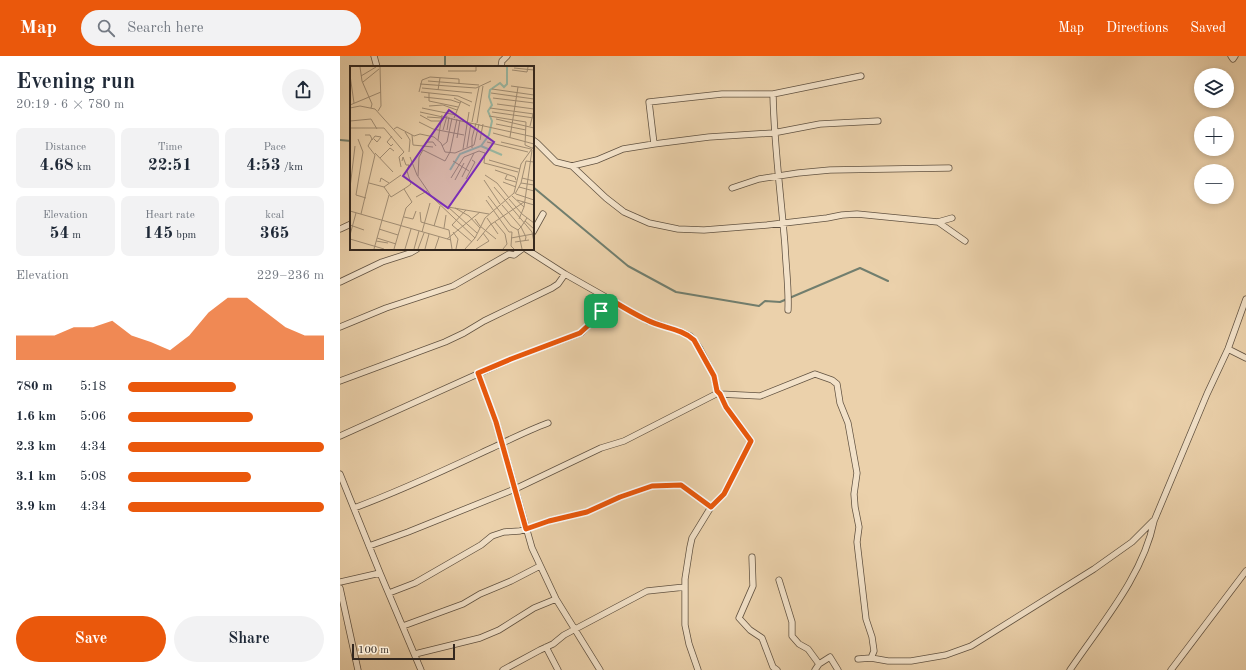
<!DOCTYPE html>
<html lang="en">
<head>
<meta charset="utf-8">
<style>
	body { margin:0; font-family:"Old Standard TT",serif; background:#f2f2f3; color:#1f2937; height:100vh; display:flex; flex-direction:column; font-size:15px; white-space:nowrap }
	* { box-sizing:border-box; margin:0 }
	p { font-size:13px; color:#747a83 }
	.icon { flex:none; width:22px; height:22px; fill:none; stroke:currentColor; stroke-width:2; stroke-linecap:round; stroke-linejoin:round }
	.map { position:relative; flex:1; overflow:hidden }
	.details { display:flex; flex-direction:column; background:#fff; width:340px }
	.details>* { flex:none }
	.fabs { position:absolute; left:854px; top:12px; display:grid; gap:8px }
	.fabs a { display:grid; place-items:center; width:40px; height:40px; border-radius:50%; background:#fff; box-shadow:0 2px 6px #0003; font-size:20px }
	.scale { position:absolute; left:12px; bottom:10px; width:103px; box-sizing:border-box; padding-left:4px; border:2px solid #33271e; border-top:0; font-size:11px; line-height:14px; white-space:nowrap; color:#33271e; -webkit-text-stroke:3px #f2e1c8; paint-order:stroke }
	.pin { position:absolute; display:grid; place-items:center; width:34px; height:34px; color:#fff; margin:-17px; border-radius:8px; box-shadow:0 2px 6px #0006 }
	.round { display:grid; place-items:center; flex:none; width:42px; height:42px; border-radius:21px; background:#f2f2f3 }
	.headline { display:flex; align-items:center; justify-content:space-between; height:68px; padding:0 16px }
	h1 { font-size:22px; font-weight:600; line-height:30px }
	.figures { display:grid; grid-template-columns:repeat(3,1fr); gap:6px; height:68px; padding:4px 16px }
	.figures div { display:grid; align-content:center; border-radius:8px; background:#f2f2f3; text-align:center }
	.figures b { font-size:17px; font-weight:600 }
	.figures small { font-size:11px; font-weight:400 }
	.figures p { font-size:11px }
	.chart { height:112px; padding:8px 16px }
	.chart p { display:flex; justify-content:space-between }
	.chart svg { width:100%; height:72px; margin-top:4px; fill:#ea580c; opacity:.7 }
	.cta { display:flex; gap:8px; margin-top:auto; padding:8px 16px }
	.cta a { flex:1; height:46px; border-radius:24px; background:#ea580c; color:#fff; font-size:16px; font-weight:600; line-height:46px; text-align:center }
	.cta a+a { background:#f2f2f3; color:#1f2937 }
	ul { padding:0 16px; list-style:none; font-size:13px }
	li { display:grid; grid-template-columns:64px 48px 1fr; align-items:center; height:30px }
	li i { height:10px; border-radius:5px; background:#ea580c }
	header { display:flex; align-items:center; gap:24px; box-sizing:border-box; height:56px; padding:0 20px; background:#ea580c; color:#fff }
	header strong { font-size:19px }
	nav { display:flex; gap:22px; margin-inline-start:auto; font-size:14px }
	.search { width:280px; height:36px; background:#f2f2f3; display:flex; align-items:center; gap:10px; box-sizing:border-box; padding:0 14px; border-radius:22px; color:#747a83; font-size:15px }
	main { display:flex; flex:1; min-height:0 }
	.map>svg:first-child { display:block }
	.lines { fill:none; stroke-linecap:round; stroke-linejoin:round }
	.stream { stroke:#717e6e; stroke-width:2 }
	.minor-casing { stroke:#615241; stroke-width:7 }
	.minor { stroke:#f2e1c8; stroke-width:5.5 }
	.route-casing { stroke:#fff; stroke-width:8 }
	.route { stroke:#ea580c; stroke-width:5 }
	.inset-river { fill:none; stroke:#9ab8a3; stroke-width:2 }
	.inset-road { fill:none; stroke:#a18d73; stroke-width:1 }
	.view { fill:#7b2cbf; fill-opacity:0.15; stroke:#7b2cbf; stroke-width:2 }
	.inset-edge { fill:none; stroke:#33271e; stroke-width:2 }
</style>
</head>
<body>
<header>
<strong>Map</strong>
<div class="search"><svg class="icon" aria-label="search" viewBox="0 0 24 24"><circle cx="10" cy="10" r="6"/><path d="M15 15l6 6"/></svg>Search here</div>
<nav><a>Map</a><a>Directions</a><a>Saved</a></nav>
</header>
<main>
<section class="details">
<div class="headline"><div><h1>Evening run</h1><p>20:19 · 6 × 780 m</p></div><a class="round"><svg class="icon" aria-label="share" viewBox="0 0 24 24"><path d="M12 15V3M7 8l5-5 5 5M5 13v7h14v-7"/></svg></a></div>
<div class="figures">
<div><p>Distance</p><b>4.68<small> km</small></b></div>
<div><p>Time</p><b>22:51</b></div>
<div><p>Pace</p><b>4:53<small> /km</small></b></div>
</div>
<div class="figures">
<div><p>Elevation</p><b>54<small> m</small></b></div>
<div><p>Heart rate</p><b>145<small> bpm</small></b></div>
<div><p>kcal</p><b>365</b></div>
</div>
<div class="chart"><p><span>Elevation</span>229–236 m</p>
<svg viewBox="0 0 160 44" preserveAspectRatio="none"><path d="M0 44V29L10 29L20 29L30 24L40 24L50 20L60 29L70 33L80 38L90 29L100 15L110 6L120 6L130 15L140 24L150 29L160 29V44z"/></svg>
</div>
<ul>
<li><b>780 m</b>5:18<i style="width:55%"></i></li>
<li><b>1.6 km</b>5:06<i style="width:64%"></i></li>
<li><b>2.3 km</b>4:34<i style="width:100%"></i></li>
<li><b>3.1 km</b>5:08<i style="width:63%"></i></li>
<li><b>3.9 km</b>4:34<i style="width:100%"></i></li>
</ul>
<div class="cta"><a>Save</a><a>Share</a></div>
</section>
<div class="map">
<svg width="906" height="614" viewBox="0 0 906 614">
	<rect width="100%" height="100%" fill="#ebd1ab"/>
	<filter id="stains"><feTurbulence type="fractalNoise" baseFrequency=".005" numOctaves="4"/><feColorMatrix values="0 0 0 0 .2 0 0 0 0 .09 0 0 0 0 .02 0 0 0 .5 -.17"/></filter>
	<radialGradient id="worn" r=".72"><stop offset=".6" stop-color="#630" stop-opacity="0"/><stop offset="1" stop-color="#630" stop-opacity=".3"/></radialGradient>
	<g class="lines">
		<path class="stream" d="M105,11V0
			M0,84L11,85
			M193,131L288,210L336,236L419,250L425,245L440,246L520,212L548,225"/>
		<g class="minor-casing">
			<path id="minor" d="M34,0L37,11
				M891,0L893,3L895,0
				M161,11L162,5L167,0
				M433,38C434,89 441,139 445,190C446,212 449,233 448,254
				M193,84L197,87L216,106L232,110L257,104L283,93L314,88L369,81L433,77L480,68L538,65
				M314,88L309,46L382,38H433L521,20
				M232,110L266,142L284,156L309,167L338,173L364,174L427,169L487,162L502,159L517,158L598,166L612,162
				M392,132L419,123L458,117L490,114L609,112
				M598,166L625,185
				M0,173L11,168
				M193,176L203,158
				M186,193L225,218L308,265L339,275L350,280L354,284L360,293L374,320L377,335L380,338L386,351L411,385L384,438L371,451L352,482L350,491L345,523V569L349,588L358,614
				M0,226L42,206L70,197L77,193
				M0,271L46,252L113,230L169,198L174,199L182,193
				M888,293L906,302
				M138,317L156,366L192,492L216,543L260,614
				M0,325L105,286L124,277L144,265L212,232L218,228L225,218
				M380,338L420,340L475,318L492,324L497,328L500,347L508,367L517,417L514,438L515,451L519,471L517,486L526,563L532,581L534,595L531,602
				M0,380L171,303L241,277L252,266L269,242
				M0,418L40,517L81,614
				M14,452C61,435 107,413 152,392C171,383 189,374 208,367
				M29,490L68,476L175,433L261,392L284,385L378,337
				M412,501L413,530L399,562L410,574L422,582L433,611L437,614
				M439,524L452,566V580L459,588L468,593L479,608L490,601L498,614
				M0,526L40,517
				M0,532L18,614
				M49,537L75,527L141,489L152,480L164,476L180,475L209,465L247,456L280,441L312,430L341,429L371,451
				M63,570L123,548L140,538L171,525L200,510
				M206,591L218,614
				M75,598L140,582L159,574L194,552L216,543
				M518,603L531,602L548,605H571L606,599L631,590L754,513L792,486L813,465
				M163,614L200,594L213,588L224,579L307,535L345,531
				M475,614L479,608
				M730,614C761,568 803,520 814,465L867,338L888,293L906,243
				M831,614L906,515"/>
		</g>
		<use href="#minor" class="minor"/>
	</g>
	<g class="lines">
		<g class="route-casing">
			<path id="route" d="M268,242C281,250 294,258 307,264C322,272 341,272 354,284L374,320L377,335L380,338L386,351L411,385L384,438L371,451L341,429L312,430L280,441L247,456L209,465L186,473L156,366L138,317L171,303L240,277L252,266Z"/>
		</g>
		<use href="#route" class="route"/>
	</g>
	<g transform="translate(10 10)">
		<rect width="184" height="184" fill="#ebd1ab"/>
		<path class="inset-river" d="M131,80L152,89M100,104L110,88L131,80L139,69L142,55L138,45L142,39L139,31L140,24L150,17L154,21L157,18V1"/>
		<path class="inset-road" d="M10,1L12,15L22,38L21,42M164,2L184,4M162,4L177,6L178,1M98,5H126V1M0,9L4,37M11,10L26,1M78,15L129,19M13,16L29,3M70,18L126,22L141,15M161,20L184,23M72,22L122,27M142,23L184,29M88,24L90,12M69,26L72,14L80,11L109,13V18M71,26L108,30L122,36M79,27V35L108,41M141,27L184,33M74,31L101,34L110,37M104,32L120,40M143,32L184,37M147,38L184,43M0,39L31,26M79,40L93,39L107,44M0,42L10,40L25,43L52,73M72,42L106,49M140,42L184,48M28,45L31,40L30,1M70,46L184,71M142,46L184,52M70,49L81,55H91M139,50L176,56L175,79L182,82M77,51L92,52M104,52L111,35M146,53L184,62M0,55L21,53L27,63M69,56L83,63L114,69M122,56L129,21M127,57L133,20M146,58L176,64M180,60L183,48M0,62H34L54,86L49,91L51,101M44,63L47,61L64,70L70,68L84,71L91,77L95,86L105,87L124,79L129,58M93,64L97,50M97,64L99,51M55,66L60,74L59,86M143,67L184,78M15,69H20L22,73L18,80M62,69L63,79L83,81M42,70L37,76L41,80L43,78M160,71L168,21M107,72L110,54M8,73L13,86L6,129L16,132M22,74L25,70L31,71L27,76L24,73M88,74L92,49M130,74L133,58M137,76L178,86M151,76L181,83M75,79L76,76H83L86,80M92,80L97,76L102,52M117,81L121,57M122,82V72L126,57M113,83L119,46M73,84L95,95L100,86M100,86L107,53M25,87L43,106M60,91L67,109L82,131L125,172M30,92L40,82L44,85M139,94L170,103M103,95L119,105M145,104L165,111L166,114M135,109L147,117L159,132M157,109L155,113L166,116M68,110L69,91L73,84M112,111L124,87L129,85L135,87L134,97L168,106M101,112L114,91L124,87M172,112L184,115M116,113L125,96L122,94M105,114L114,97M134,114L150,138M30,116L31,112L39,117M153,116L166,121M19,117L34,121L41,131L57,121L61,118L57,105L59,99H56L53,91L52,95M171,117L184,119M34,121L51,109M144,121L182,166L184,176M169,121L184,125M0,122L5,80M165,128L171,117L176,95L184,96M166,128L184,134M138,130L161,160L168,164L171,161M162,130L174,141M66,131L77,125M159,133L172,148L184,157M136,134L159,166H162M167,134L184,139M152,139L171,161L177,152M98,141L139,148M98,141L127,167M105,142L119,150L130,162M116,144L102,159L122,176M0,145L101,174M70,146L71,156L99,164L102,183M11,148L25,89L18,80M54,151L63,153L66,145M137,152L148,168M125,153L130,160L146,173M169,153L174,141L182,84M175,155L184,163M145,156L155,168L157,178L153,183M0,159L14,164M84,160L90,140M171,161L176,171L175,175M94,162L96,149M29,163L48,169M168,164L172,183M72,166L80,137M103,166L108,173L106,183M162,166L161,180L164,183M0,169L6,147M27,172L46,178M161,172L183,168M0,173L34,183M97,173L130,146M26,175L38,177M127,175L140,159L174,136M165,176L179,174M24,183L39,129M44,183L56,142L62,136L54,123M55,183L61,163M64,183L69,165M68,183L74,167M75,183L79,168M85,183L89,171M115,183L125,172L135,152L164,127L171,98L184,80M126,183L139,175L133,167"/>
		<path class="view" d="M99,44L144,76L98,142L53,110Z"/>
		<rect width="184" height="184" class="inset-edge"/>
	</g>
	<rect width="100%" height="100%" filter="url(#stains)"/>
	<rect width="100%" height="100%" fill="url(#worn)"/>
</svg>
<div class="fabs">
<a><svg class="icon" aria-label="layers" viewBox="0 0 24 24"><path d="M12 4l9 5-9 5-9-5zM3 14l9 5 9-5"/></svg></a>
<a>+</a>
<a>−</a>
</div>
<div class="scale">100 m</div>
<div class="pin" style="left:261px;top:255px;background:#1e9e55"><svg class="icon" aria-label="arrive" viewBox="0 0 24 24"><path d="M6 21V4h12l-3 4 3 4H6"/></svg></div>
</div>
</main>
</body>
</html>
